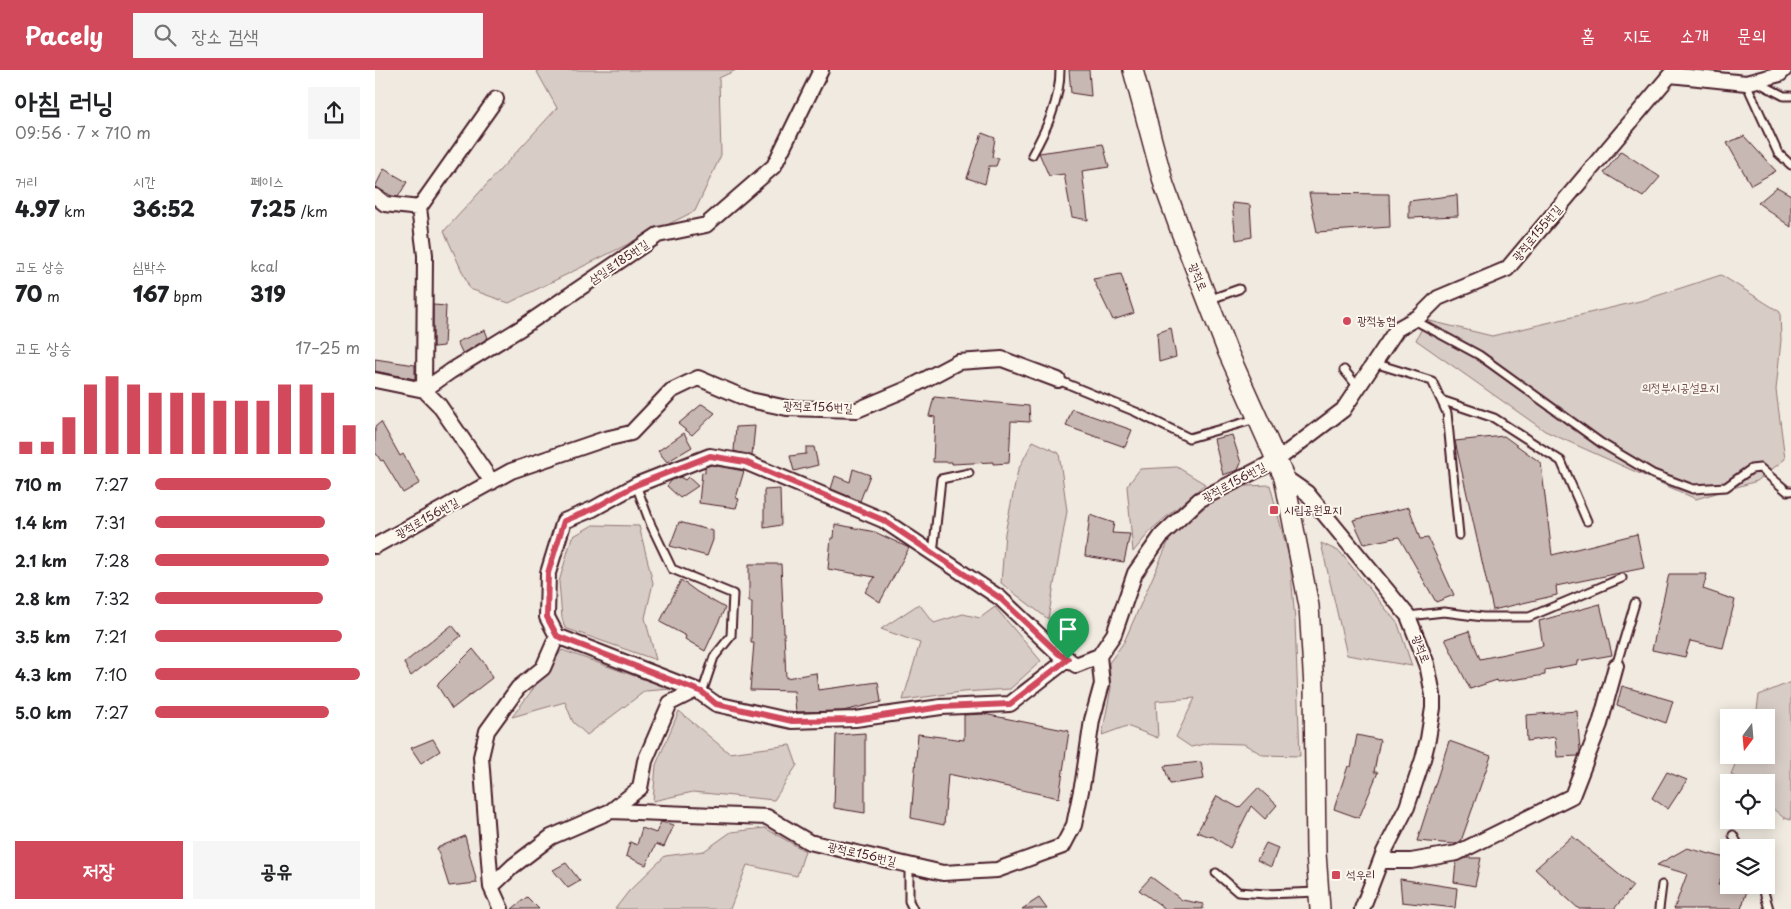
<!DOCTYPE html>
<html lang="ko">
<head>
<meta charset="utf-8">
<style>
	body { margin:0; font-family:"Playpen Sans","Poor Story",sans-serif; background:#f6f6f6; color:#202124; height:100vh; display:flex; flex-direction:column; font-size:19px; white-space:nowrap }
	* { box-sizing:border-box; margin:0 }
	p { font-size:16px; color:#757577 }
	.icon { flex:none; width:28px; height:28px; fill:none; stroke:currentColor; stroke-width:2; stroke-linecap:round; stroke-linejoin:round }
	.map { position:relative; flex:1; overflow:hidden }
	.sheet { display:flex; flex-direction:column; background:#fff; width:375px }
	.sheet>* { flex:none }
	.needle { width:32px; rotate:196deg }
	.fabs { position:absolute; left:1345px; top:639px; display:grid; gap:10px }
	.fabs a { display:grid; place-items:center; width:55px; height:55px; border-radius:0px; background:#fff; box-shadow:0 2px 12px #0003; font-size:25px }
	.pin { position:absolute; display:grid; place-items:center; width:42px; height:42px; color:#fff; margin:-51px -21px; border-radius:50% 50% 50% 0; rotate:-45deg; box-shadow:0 0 5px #0007 }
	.pin .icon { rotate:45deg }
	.round { display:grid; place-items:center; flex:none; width:52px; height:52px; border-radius:0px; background:#f6f6f6 }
	.overview { display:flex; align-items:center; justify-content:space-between; height:85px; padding:0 15px }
	h1 { font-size:28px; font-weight:800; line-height:38px }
	.figures { display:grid; grid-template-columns:repeat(3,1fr); gap:8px; height:85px; padding:5px 15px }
	.figures div { display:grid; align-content:center }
	.figures b { font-size:21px; font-weight:800 }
	.figures small { font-size:14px; font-weight:400 }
	.figures p { font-size:14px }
	.chart { height:140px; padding:10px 15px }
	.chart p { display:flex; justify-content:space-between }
	.chart svg { width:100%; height:90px; margin-top:5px; stroke:#d1495b; stroke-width:6 }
	.action { display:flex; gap:10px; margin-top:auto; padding:10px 15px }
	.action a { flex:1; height:58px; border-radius:0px; background:#d1495b; color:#fff; font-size:20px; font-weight:800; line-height:58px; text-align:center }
	.action a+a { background:#f6f6f6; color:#202124 }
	ul { padding:0 15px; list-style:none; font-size:16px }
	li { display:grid; grid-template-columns:80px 60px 1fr; align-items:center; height:38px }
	li i { height:12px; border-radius:6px; background:#d1495b }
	header { display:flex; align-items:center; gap:30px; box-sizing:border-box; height:70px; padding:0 25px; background:#d1495b; color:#fff }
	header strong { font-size:24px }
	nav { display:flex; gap:28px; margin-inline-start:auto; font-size:18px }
	.search { width:350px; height:45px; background:#f6f6f6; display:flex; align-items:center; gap:12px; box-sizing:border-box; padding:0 18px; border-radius:0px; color:#757577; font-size:19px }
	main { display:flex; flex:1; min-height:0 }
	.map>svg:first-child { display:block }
	.green { fill:#d8ccc6; stroke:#917678 }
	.building { fill:#c8b8b3; stroke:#4a1f2b }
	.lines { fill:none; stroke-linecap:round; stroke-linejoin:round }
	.service-casing { stroke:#4a1f2b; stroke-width:11 }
	.minor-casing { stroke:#4a1f2b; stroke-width:18 }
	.secondary-casing { stroke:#4a1f2b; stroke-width:22 }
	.service { stroke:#fbf7ec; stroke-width:7 }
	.minor { stroke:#fbf7ec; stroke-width:14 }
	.secondary { stroke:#fbf7ec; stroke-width:19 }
	.route-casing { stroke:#fff; stroke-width:10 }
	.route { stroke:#d1495b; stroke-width:6 }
	.poi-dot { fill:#d1495b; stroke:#fbf7ec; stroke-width:2 }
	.labels { text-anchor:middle; stroke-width:4; stroke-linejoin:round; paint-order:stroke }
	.street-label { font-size:12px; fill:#4a1f2b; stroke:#fbf7ec }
	.poi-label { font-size:12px; fill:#4a1f2b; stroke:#fbf7ec; text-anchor:start }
	.park-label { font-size:12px; fill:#6e4a52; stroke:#fbf7ec }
</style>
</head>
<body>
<header>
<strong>Pacely</strong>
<div class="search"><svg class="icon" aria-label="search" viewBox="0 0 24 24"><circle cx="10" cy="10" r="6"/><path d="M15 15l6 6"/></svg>장소 검색</div>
<nav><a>홈</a><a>지도</a><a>소개</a><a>문의</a></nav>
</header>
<main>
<section class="sheet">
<div class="overview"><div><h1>아침 러닝</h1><p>09:56 · 7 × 710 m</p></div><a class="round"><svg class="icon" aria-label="share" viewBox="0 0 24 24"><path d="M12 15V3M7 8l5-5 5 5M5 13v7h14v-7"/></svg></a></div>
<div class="figures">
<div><p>거리</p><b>4.97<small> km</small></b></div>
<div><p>시간</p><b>36:52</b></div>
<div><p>페이스</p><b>7:25<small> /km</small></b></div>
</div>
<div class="figures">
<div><p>고도 상승</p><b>70<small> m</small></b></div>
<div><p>심박수</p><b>167<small> bpm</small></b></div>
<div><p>kcal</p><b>319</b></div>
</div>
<div class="chart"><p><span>고도 상승</span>17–25 m</p>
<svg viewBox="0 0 160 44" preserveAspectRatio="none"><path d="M5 44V38M15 44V38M25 44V26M35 44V10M45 44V6M55 44V10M65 44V14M75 44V14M85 44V14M95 44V18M105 44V18M115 44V18M125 44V10M135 44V10M145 44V14M155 44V30"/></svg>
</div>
<ul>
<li><b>710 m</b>7:27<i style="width:86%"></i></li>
<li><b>1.4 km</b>7:31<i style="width:83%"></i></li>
<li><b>2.1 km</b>7:28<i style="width:85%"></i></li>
<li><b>2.8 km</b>7:32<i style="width:82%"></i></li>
<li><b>3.5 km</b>7:21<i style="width:91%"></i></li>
<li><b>4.3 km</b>7:10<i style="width:100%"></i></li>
<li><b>5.0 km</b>7:27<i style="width:85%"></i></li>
</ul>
<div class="action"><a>저장</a><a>공유</a></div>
</section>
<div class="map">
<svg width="1416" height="839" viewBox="0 0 1416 839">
	<rect width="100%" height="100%" fill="#f0eae0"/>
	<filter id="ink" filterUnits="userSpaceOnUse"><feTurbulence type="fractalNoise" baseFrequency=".02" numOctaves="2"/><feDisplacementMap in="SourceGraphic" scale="10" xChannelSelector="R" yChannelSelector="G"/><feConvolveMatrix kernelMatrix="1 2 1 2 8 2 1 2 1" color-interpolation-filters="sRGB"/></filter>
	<g filter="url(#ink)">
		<path class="green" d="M161,0H361L344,8L346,85L320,141L134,233L95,219L69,161L182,38Z
			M1346,205L1405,242L1406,270L1401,320L1410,389L1382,411L1321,429L1170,361L1041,270L1051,250L1117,266L1269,230Z
			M658,371L684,383L692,441L673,549L626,513L630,463L643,400Z
			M802,397L830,414L777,459L758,482L752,416L765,399Z
			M895,415L915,491L920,551L925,686L888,685L869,674L834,673L816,677L801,667L820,628L781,631L783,668L752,656L727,665L736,618L734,593L749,572L796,466L837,431L871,416Z
			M218,455L264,456L278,513L270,548L281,590L190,558L187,548L184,512L197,467Z
			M946,473L965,482L1023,554L1037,596L972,585Z
			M544,534L559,553L588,544L605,548L620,537L666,591L635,619L587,622L528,630L545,573L506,559Z
			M187,580L296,619L270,621L212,665L198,652L190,632L137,647Z
			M1416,612V750L1409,748L1391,733V712H1366L1356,704L1364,685H1391V648L1381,647L1384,625Z
			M304,641L354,683L415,675L422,695L399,730L318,722L278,731L281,695Z
			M390,758L430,781L422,806L372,795L355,839H240L254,821L290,786L329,781L356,762Z"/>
		<path class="building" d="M694,0H714L716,26L696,23Z
			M607,63L620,68L617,87L624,88L621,96H614L610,114L592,108Z
			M1369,66L1401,101L1376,115L1352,73Z
			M728,74L734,97L707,101L713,150L697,147L689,104L674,106L664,83Z
			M1246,81L1285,107L1268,127L1229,103Z
			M9,99L32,112L23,127L17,126L0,117Z
			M1402,117L1416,125V157L1383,133Z
			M934,123L1014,124L1015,157L942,162Z
			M1082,125L1083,146L1034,148V131Z
			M857,133L875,135L877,167L861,170Z
			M746,204L759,243L738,250L718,209Z
			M58,235L71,236L69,276L58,277Z
			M796,258L801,287L784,292L782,263Z
			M110,260L113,268L88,284L82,272Z
			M0,289L40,295V309L0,301Z
			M559,327L654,336L655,352L636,351L634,393L618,394V392L577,394V392H558L560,347L554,346Z
			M327,334L340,343L317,365L303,354Z
			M697,339L757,360L750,377L691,356Z
			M6,352L25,386L28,384L45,413L28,423L8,390L6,391L0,382V357Z
			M380,356L377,386L359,381L361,357Z
			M309,363L317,377L292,392L283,381Z
			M857,365L866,393L863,400L848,405L839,369Z
			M1129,366L1166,393L1177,485L1262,464L1269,498L1181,516L1182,525L1118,540L1080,371Z
			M431,377H439L443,395L419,401L415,386L431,384Z
			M336,395L369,401L361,428L364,429L361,438L324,433L327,402L330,403V397Z
			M478,399L495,405L485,431L456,419L460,406L475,412Z
			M305,407L310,410L313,407L323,416L305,428L292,416L297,410Z
			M405,419L406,455L389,458V420Z
			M1034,437L1045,469L1053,468L1079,525L1061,532L1024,467L989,474L978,450Z
			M715,445L739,453L737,463L755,464L749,492L710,486Z
			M304,452L338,461V470L332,486L295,476Z
			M460,454L500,462L534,478L505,532L490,522L500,507L453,499L456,468H459Z
			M374,494H406L411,608L441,603L443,620L503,612L506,632L468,641L421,642L419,621L375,620L379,573H376L377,532H374Z
			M1294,504H1332L1328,519L1360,530L1348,578L1315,571L1310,587L1277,580Z
			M306,510L322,522L350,538L330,581L310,569L311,566L285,552Z
			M1225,534L1237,585L1203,591V594L1170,600V605L1123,612L1122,610L1095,619L1070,569L1094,561L1105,589L1168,576L1164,551Z
			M77,555L86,566L36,606L29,593Z
			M98,579L110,594L117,608L77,639L62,615Z
			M1247,616L1298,631L1291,653L1242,635Z
			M1202,641L1205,681L1203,686L1182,687L1180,667L1152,671L1151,645Z
			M609,644L694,661L684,728L573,704L569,755L536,748L543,664L589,670V645Z
			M490,663V743L459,738L461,665Z
			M982,665L1005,670L999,702H1003L984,748L959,739L973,696L976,697Z
			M58,669L65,681L46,693L36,678Z
			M1074,671L1116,686L1086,771L1080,774L1042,771Z
			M826,692L829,709L795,714L789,696Z
			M1292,702L1312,710L1293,739L1277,728Z
			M883,718L902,735L890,749L876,736L855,778L837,766L836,767L822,762L842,726L864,738Z
			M286,752L299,755L289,777L281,774L271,795L251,786L255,772L262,775L267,758L281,763Z
			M90,766L102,813L74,816L62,778Z
			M1197,766L1258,816L1239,839H1204L1160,799Z
			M891,773L903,778L896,797L882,790Z
			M1312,778L1354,789V792L1343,815H1374L1366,839H1299L1312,804L1282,795Z
			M1091,788H1106L1100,816L1079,812L1081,792Z
			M191,793L205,811L193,818L178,800Z
			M776,807L807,830L828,834V839H791L764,820Z
			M1025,809L1082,818L1080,838L1027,832Z
			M152,827L164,839H137Z
			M664,828L672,839H647Z"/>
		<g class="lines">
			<g class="service-casing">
				<path id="service" d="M1380,11L1409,26H1416
					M1371,13L1403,83L1416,95
					M657,85C672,58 685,31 685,0
					M833,230L864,219
					M1039,250L1104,285L1226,373L1278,404L1318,419L1351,417L1376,399L1385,398L1412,421H1416
					M999,293L1057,311L1072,343L1084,465
					M969,300L983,317
					M683,310L761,342L814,368L881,349
					M1066,330L1119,348L1186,391L1212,451
					M261,415L276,455L297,499L358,524L356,566L339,587L327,623
					M558,484L566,409L594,403
					M1033,546L1069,542L1108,547H1154L1247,508
					M1241,596L1260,533
					M1358,765L1365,778
					M534,795V831L538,839
					M841,803L863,822L891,824L943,822
					M1387,815L1394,839
					M1284,839L1287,815"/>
			</g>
			<g class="minor-casing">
				<path id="minor" d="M0,126L10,134L44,138
					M0,310L49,320L76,301L146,258L283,165L331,155L399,96L446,0
					M909,407L932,423L1033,546L1052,594L1058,625V638L1053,669L1048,689L1032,737L1009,782L987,839
					M117,412L64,335L49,320L50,185L44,138L121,29
					M0,476L136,401L230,369L256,363L296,321L323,308L375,330L412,338L482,340L532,319L583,292L627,289L683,310
					M182,566L321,620L341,634L417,651L480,649L566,637L635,634L693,589
					M236,741L265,718L270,691L295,633L321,620
					M1006,791H1036L1082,783L1197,726L1225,654L1241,596
					M116,817L138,796L176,767L236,741L392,747L434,772L568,803L622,800L688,776L699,755L708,711L717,650L727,614L724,586
					M126,839L116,817L106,687L112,661L143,618L168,598L182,566L172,547L173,503L189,451L218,439L261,415L335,386L370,392L508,450L625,528L684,584L701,595L724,586L739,564L760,503L787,465L824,430L902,390L968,340L1022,259L1045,246L1063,228L1132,199L1295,5L1371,13L1405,4L1409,0"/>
			</g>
			<g class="secondary-casing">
				<path id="secondary" d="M758,0L789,115L806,162L852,280L909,407L934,536L939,617L941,783L945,839"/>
			</g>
			<use href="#service" class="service"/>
			<use href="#minor" class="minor"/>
			<use href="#secondary" class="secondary"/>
		</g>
	</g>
	<g class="lines" filter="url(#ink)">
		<g class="route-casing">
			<path id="route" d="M335,386L370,392L508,450L625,528L684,584L693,589L635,634L566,637L480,650L417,651L341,634L327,622L182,566L172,547L173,503L189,451L218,439L261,415Z"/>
		</g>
		<use href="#route" class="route"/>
	</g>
	<g class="poi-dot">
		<circle cx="972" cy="251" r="5"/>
		<rect x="894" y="435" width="10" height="10" rx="2.5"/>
		<rect x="956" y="800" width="10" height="10" rx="2.5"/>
	</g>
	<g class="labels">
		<g class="street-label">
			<text transform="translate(1162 163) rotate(-50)" y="4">광적로155번길</text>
			<text transform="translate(244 192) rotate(-34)" y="4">삼일로185번길</text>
			<text transform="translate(823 207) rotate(68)" y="4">광적로</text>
			<text transform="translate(443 337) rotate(2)" y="4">광적로156번길</text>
			<text transform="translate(859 412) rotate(-28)" y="4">광적로156번길</text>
			<text transform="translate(52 448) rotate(-29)" y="4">광적로156번길</text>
			<text transform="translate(1046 579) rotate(70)" y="4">광적로</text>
			<text transform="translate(487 784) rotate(13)" y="4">광적로156번길</text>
		</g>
		<g class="poi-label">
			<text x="982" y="255">광적농협</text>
			<text x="909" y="444">시립공원묘지</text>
			<text x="971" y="809">석우리</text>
		</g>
		<g class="park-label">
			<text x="1305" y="322">의정부시공설묘지</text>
		</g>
	</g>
</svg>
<div class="fabs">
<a><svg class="needle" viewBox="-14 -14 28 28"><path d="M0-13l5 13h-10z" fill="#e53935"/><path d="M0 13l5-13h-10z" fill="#757577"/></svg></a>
<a><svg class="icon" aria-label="locate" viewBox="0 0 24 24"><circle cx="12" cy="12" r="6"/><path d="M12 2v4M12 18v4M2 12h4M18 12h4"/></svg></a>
<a><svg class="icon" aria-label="layers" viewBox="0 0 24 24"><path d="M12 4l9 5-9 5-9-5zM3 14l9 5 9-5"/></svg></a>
</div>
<div class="pin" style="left:693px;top:589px;background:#1e9e55"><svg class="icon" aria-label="arrive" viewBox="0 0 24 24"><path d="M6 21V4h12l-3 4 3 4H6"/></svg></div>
</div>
</main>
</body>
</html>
